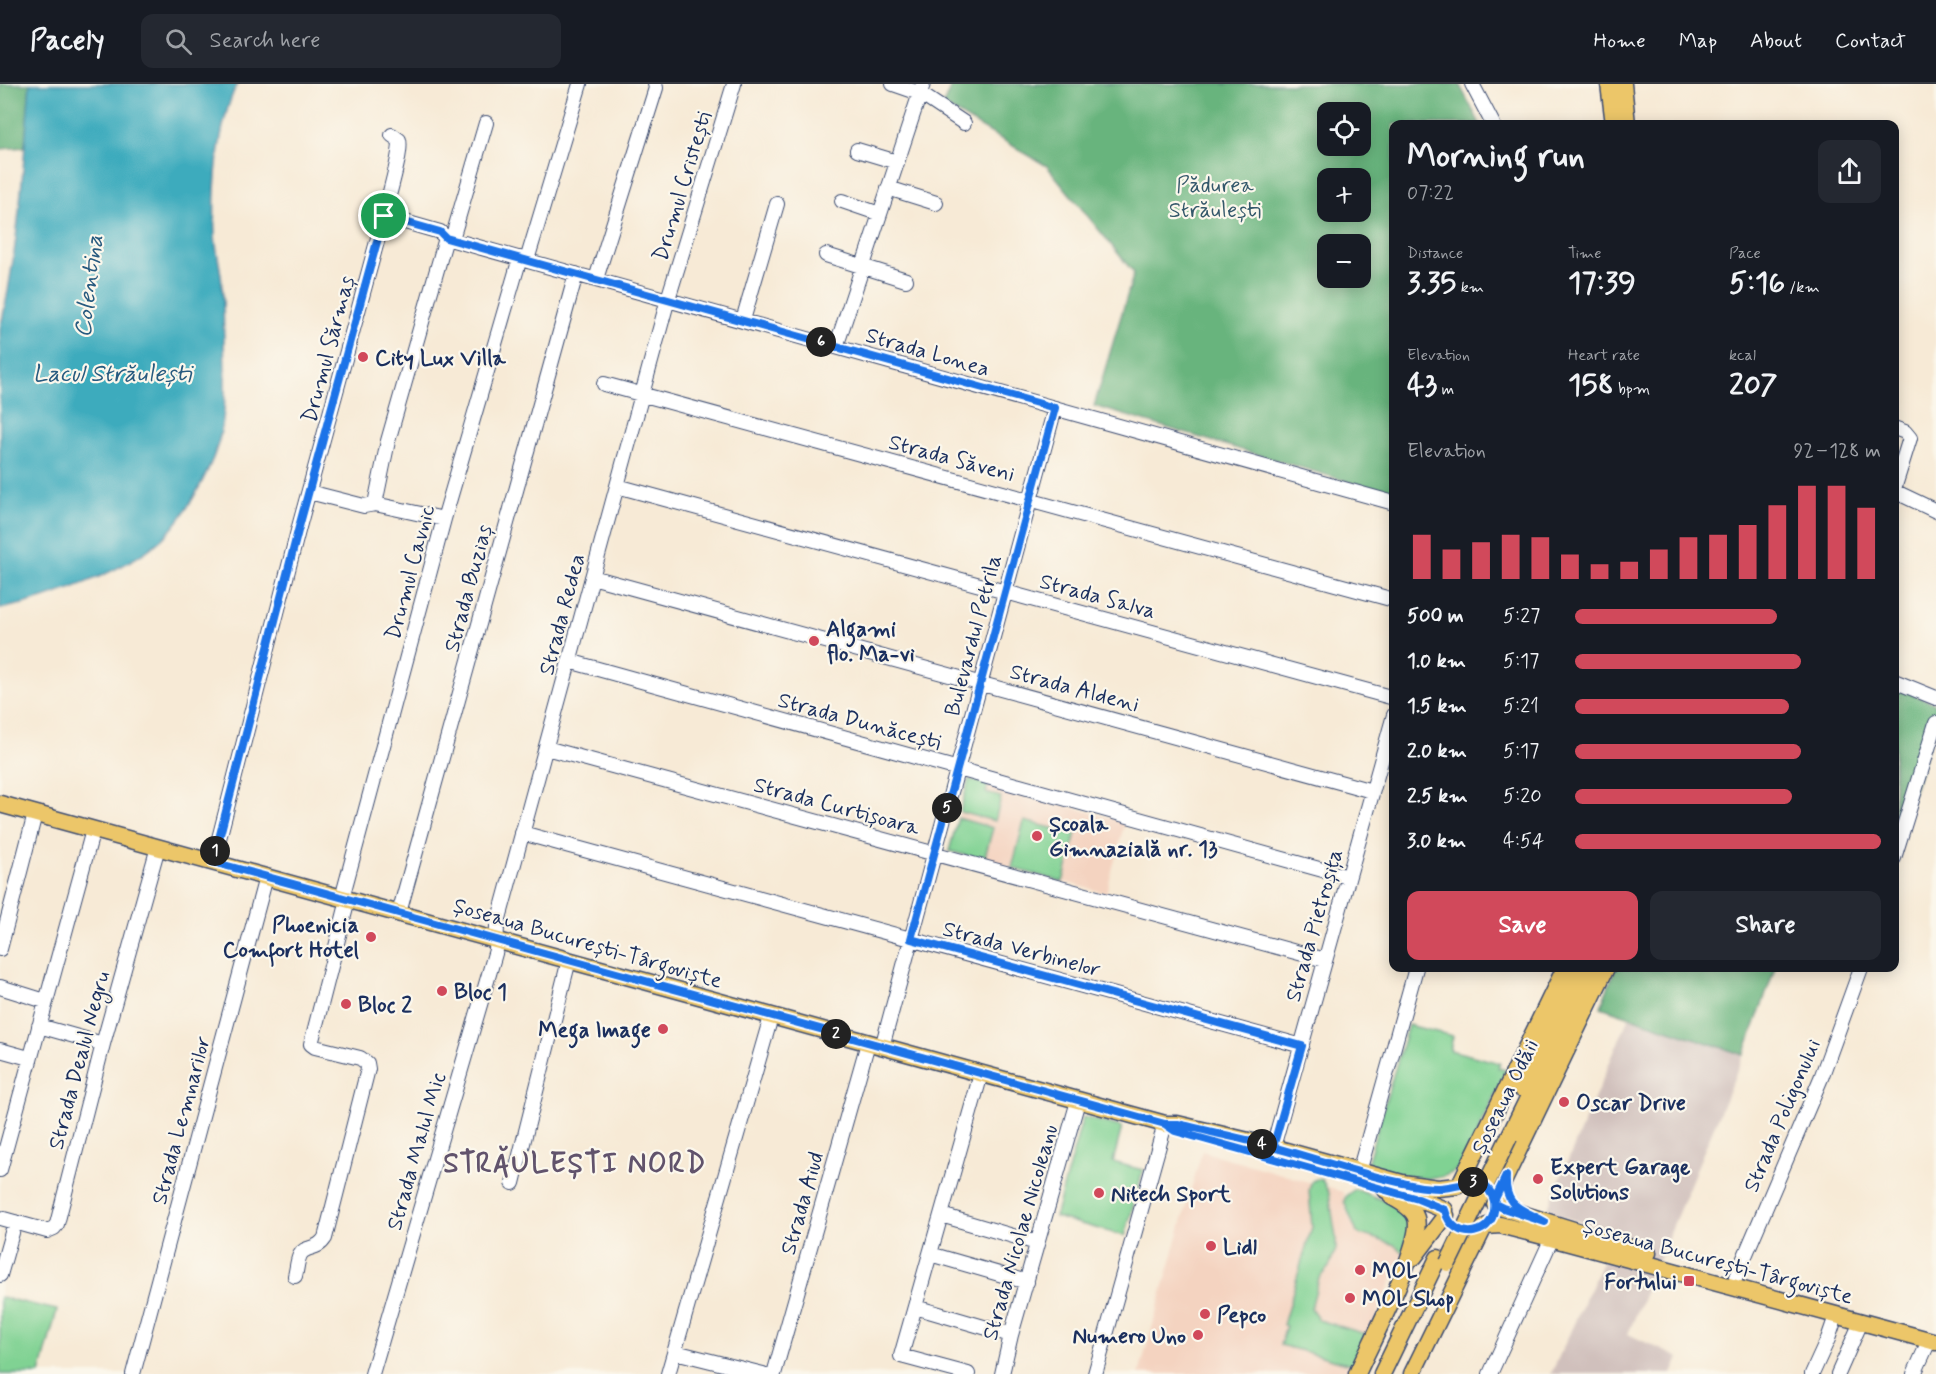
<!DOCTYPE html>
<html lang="en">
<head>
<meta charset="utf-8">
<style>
	body { margin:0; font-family:Mynerve,sans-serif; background:#242831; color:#f1f3f6; height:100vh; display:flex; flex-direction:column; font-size:22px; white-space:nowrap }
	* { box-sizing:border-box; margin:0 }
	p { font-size:20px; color:#9ea1a6 }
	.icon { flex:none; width:33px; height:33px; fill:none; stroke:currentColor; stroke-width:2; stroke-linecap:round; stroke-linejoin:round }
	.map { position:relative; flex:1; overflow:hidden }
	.drawer { position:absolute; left:1389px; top:36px; width:510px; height:852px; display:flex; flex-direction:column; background:#171b24; border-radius:12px; box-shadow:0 3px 15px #0003 }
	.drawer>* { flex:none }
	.controls { position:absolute; left:1317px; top:18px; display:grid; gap:12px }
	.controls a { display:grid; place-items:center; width:54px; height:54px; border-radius:12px; background:#171b24; box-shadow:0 3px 15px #0003; font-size:30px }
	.pin { position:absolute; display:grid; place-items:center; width:51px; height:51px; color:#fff; margin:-26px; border:3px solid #fff; border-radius:50%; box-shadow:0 2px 6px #0007 }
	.km { position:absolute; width:30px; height:30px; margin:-15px; border-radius:50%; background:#222; color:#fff; font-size:16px; line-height:30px; text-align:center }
	.round { display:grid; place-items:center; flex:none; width:63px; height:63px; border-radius:12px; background:#242831 }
	.head { display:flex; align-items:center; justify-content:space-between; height:102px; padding:0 18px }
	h1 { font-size:33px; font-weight:800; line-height:45px }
	.metrics { display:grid; grid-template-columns:repeat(3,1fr); gap:9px; height:102px; padding:6px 18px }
	.metrics div { display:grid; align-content:center }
	.metrics b { font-size:30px; font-weight:800 }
	.metrics small { font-size:16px; font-weight:400 }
	.metrics p { font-size:16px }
	.chart { height:168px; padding:12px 18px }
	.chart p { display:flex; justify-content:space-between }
	.chart svg { width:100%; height:108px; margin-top:6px; stroke:#d1495b; stroke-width:6 }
	.button { display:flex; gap:12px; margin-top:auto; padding:12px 18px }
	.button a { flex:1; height:69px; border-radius:12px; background:#d1495b; color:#fff; font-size:24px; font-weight:800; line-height:69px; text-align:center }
	.button a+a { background:#242831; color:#f1f3f6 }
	ul { padding:0 18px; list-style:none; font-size:20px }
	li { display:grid; grid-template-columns:96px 72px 1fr; align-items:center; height:45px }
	li i { height:15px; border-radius:8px; background:#d1495b }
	header { display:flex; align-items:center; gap:36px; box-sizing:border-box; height:84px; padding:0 30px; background:#171b24; border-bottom:2px solid #363941 }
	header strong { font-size:28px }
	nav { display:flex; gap:33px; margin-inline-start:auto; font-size:21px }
	.search { width:420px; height:54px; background:#242831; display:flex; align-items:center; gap:15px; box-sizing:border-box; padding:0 21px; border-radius:12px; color:#9ea1a6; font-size:22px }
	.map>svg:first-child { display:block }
	.built { fill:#f4d3c0 }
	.industrial { fill:#d0c0bc }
	.green { fill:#80d293; stroke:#4e8078; stroke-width:1.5 }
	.forest { fill:#68b47d; stroke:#42726e; stroke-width:1.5; fill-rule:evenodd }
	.water { fill:#3eabbd; stroke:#2c6d8e; stroke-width:1.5 }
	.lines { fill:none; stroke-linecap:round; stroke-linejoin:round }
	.minor-casing { stroke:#3c4b70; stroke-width:16 }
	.major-casing { stroke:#3c4b70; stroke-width:19 }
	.minor { stroke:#fff; stroke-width:14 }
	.major { stroke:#ecc669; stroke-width:16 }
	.major-bridge-casing { stroke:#3c4b70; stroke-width:19; stroke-linecap:butt }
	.major-bridge { stroke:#ecc669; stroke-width:16 }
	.route-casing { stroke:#fff; stroke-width:12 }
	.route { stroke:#1a73e8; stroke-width:8 }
	.poi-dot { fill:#d1495b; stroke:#fbf7ec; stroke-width:2 }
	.labels { text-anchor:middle; stroke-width:4.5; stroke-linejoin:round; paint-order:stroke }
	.park-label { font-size:22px; fill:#34586b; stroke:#fbf7ec }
	.street-label { font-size:22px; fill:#1b2f5e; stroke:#fbf7ec }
	.poi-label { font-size:22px; font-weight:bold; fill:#1b2f5e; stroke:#fbf7ec; text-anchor:start }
	.water-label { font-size:24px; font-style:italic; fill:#275a7f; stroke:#fbf7ec }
	.district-label { font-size:28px; font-weight:bold; letter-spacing:1.5px; fill:#61536c; stroke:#fbf7ec }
</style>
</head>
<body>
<header>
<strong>Pacely</strong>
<div class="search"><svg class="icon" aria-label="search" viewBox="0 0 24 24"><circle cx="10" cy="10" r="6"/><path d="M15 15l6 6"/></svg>Search here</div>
<nav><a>Home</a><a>Map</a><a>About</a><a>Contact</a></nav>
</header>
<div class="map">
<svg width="1936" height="1290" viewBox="0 0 1936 1290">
	<rect width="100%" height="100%" fill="#fbf7ec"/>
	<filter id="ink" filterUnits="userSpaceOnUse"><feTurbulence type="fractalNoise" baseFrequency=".0167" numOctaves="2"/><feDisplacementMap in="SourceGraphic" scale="12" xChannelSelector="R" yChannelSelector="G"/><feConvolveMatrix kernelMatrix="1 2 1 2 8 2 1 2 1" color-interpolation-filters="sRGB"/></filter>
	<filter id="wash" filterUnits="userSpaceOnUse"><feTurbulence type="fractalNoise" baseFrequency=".008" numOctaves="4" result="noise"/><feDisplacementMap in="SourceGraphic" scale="24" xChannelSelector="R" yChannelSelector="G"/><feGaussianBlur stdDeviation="1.35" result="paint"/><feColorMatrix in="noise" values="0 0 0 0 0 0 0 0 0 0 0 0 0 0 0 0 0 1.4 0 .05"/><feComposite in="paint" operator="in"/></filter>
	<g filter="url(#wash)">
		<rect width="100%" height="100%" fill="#f7ead6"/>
		<path class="built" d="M969,695L1125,738L1106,809L949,767Z
			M1202,1067L1343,1108L1345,1124L1357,1150L1395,1161L1402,1167L1403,1171L1352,1290H1139Z"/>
		<path class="industrial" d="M1629,933L1744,970L1628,1250L1679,1274L1672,1290H1551L1616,1148L1546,1128Z"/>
		<path class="green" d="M969,695L988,701L986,709L1001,713L995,737L960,728Z
			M958,734L993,744L984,776L949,767Z
			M1024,737L1076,750L1063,798L1012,784Z
			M1408,941L1453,952L1450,966L1500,979L1498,984L1506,986L1463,1081C1434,1107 1400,1089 1367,1080Z
			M1083,1033L1122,1043L1113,1078L1143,1086L1125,1152L1055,1133Z
			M1317,1095L1322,1096L1329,1109L1336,1154V1165L1329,1183L1319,1194L1311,1224L1319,1236L1369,1251L1355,1281L1280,1261L1286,1242L1283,1241L1312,1143L1309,1106L1312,1097Z
			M1355,1105L1397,1122L1411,1135L1404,1169L1395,1161L1357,1149L1344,1117L1346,1112Z
			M0,1213L57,1226L40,1290H0Z"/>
		<path class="forest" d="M0,0H30L25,63L0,65Z
			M952,0H1459L1480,40H1394L1393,411L1094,322L1134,189L1047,82L943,21ZM1328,28H1360V62H1328ZM1328,94H1360V128H1328ZM1328,160H1360V194H1328Z
			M1894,602L1936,620V638L1894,767Z
			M1615,884H1775L1744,971L1601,923Z"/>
		<path class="water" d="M30,0H237C217,42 213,105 215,151C216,168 221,184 222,201C224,219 223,237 224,255C225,290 228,329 217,363C208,390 187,429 168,449C134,485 48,516 0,525V245C19,165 23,82 30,0Z"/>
	</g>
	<g filter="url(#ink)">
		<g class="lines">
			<g class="minor-casing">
				<path id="minor" d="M893,0L919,9L964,39
					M1472,0L1493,40
					M857,66L897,78
					M888,104L936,119
					M842,117L880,130
					M384,132L440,148L446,154L1394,419
					M452,155L486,39
					M826,171L906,196
					M527,176L580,0
					M596,195L656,4L655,0
					M743,236L777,120
					M836,263L923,0
					M604,300L1394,516
					M1894,344L1905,348L1910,354L1894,405
					M617,402L1394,614
					M1894,407L1936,427
					M309,408L364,422L375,420L444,435
					M375,420L388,357L446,154
					M592,493L1372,707
					M569,577L1348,793
					M1894,597L1936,614
					M546,664L1325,876
					M522,749L1302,962
					M1894,774L1936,639
					M213,778L299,443L384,132C387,116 403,66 399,56L392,51
					M342,814L444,435L520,174
					M399,829L576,190
					M0,865L35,730
					M0,903L45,917
					M39,942L103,960
					M882,963L1055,324
					M0,966L29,974
					M1273,1063L1394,631
					M0,1086L93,746
					M1359,1088L1416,884
					M513,1099L569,876
					M941,1131L1037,1159
					M0,1134L47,1147L54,1144L57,1140L103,960L158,763
					M930,1170L1027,1198
					M0,1191L15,1138
					M295,1192C297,1185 297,1177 300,1171C305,1161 317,1167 325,1154L368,985L367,979L360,974L315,963L311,960L348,816
					M1736,1193L1821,994L1861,884
					M915,1223L1011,1251
					M675,1268L763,1290
					M133,1290L266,793
					M372,1290L496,866L497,842L668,215L734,0
					M668,1290L771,933
					M774,1290L868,959
					M968,1290L901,1272L981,990
					M1002,1290L1011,1251L1078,1017
					M1095,1290L1165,1040
					M1490,1290L1552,1154
					M1812,1290L1828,1255L1836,1232
					M1838,1290L1861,1238
					M1914,1290L1929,1257"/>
			</g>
			<g class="major-casing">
				<path id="major" d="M1609,0L1614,40
					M1623,0L1627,40
					M0,720L1165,1040H1177L1257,1059L1402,1099L1438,1104L1457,1102
					M1520,1004L1579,884
					M1509,1053L1592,884
					M1460,1100L1565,884
					M1386,1106L1418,1115L1445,1126
					M1494,1117L1606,884
					M1495,1120L1503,1124L1648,1169
					M1487,1142L1500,1141L1547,1153L1936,1258
					M1414,1173L1446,1131
					M1357,1290C1369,1262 1424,1159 1416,1134C1413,1124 1401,1118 1392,1113
					M1382,1290L1438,1174
					M1412,1290L1483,1145"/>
			</g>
			<use href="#minor" class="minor"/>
			<use href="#major" class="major"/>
			<g class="major-bridge-casing">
				<path id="major-bridge" d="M1448,1179L1509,1053"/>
			</g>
			<use href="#major-bridge" class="major-bridge"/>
		</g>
	</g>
	<g class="lines" filter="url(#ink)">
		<g class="route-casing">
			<path id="route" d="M384,132L299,443L213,778L1165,1040H1178C1204,1046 1231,1052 1258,1059C1306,1071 1354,1089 1403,1099C1414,1102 1427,1104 1439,1104C1462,1104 1487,1086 1495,1120L1503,1124L1545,1138C1521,1124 1504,1124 1506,1092L1494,1117C1499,1152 1453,1161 1445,1126L1418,1115L1175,1047L1165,1040C1181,1040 1196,1044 1212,1048C1233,1053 1253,1057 1273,1063L1302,962L911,855L1055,324L446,154L440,148L384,132"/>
		</g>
		<use href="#route" class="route"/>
	</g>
	<g class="poi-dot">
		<circle cx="363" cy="273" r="6"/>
		<circle cx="814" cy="557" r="6"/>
		<circle cx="1037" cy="752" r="6"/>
		<circle cx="371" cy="853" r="6"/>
		<circle cx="442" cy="907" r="6"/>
		<circle cx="346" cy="920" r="6"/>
		<circle cx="663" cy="945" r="6"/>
		<circle cx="1564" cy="1018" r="6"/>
		<circle cx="1538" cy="1095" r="6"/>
		<circle cx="1099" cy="1109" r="6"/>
		<circle cx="1211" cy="1162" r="6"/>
		<circle cx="1360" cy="1186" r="6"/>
		<rect x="1683" y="1191" width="12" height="12" rx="3"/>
		<circle cx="1350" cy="1214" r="6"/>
		<circle cx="1205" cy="1230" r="6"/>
		<circle cx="1198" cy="1251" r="6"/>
	</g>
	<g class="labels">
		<g class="park-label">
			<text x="1215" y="108">Pădurea<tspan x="1215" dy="25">Străulești</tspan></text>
		</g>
		<g class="street-label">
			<text transform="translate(681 102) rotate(-73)" y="8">Drumul Cristești</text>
			<text transform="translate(327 265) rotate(-75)" y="8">Drumul Sărmaș</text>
			<text transform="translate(928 267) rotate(16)" y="8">Strada Lonea</text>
			<text transform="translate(952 373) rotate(15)" y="8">Strada Săveni</text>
			<text transform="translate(409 488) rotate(-75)" y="8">Drumul Cavnic</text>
			<text transform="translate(467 504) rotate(-75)" y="8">Strada Buziaș</text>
			<text transform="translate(1098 511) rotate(15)" y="8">Strada Salva</text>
			<text transform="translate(561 530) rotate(-75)" y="8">Strada Redea</text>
			<text transform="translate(972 551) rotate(-75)" y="8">Bulevardul Petrila</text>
			<text transform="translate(1075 603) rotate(15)" y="8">Strada Aldeni</text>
			<text transform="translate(860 636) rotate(15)" y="8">Strada Dunăcești</text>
			<text transform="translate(837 721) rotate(15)" y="8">Strada Curtișoara</text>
			<text transform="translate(1313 841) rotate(-74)" y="8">Strada Pietroșița</text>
			<text transform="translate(588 858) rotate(16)" y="8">Șoseaua București-Târgoviște</text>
			<text transform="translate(1022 864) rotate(15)" y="8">Strada Verbinelor</text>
			<text transform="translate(78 976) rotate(-75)" y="8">Strada Dealul Negru</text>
			<text transform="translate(1504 1012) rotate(-64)" y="8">Șoseaua Odăii</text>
			<text transform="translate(1781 1031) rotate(-67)" y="8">Strada Poligonului</text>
			<text transform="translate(180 1036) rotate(-75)" y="8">Strada Lemnarilor</text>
			<text transform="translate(415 1067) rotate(-74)" y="8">Strada Malul Mic</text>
			<text transform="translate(801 1119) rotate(-74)" y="8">Strada Aiud</text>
			<text transform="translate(1019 1148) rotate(-74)" y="8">Strada Nicolae Nicoleanu</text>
			<text transform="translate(1718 1176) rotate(15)" y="8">Șoseaua București-Târgoviște</text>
		</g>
		<g class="poi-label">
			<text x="375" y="281">City Lux Villa</text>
			<text x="826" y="552">Algami<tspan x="826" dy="25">flo. Ma-vi</tspan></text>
			<text x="1049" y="747">Școala<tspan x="1049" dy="25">Gimnazială nr. 13</tspan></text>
			<text x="359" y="848" text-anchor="end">Phoenicia<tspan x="359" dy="25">Comfort Hotel</tspan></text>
			<text x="454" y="915">Bloc 1</text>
			<text x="358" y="928">Bloc 2</text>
			<text x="651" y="953" text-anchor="end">Mega Image</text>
			<text x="1576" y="1026">Oscar Drive</text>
			<text x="1550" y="1090">Expert Garage<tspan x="1550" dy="25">Solutions</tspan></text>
			<text x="1111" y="1117">Nitech Sport</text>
			<text x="1223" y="1170">Lidl</text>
			<text x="1372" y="1194">MOL</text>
			<text x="1677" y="1205" text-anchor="end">Fortului</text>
			<text x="1362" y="1222">MOL Shop</text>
			<text x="1217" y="1238">Pepco</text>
			<text x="1186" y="1259" text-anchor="end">Numero Uno</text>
		</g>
		<g class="water-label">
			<text transform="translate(88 202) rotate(-83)" y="8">Colentina</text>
			<text x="112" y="297">Lacul Străulești</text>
		</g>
		<g class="district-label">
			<text x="575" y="1088">STRĂULEȘTI NORD</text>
		</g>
	</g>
</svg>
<div class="controls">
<a><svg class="icon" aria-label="locate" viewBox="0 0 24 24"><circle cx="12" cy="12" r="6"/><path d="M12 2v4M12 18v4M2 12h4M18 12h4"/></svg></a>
<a>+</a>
<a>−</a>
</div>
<div class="pin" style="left:384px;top:132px;background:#1e9e55"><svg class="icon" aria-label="arrive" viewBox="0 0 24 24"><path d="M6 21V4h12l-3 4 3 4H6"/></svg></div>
<b class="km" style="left:215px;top:767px">1</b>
<b class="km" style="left:836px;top:950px">2</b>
<b class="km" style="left:1473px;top:1098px">3</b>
<b class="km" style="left:1262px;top:1060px">4</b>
<b class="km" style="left:947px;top:724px">5</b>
<b class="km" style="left:821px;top:258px">6</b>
<section class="drawer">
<div class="head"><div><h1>Morning run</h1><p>07:22</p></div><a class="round"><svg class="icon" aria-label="share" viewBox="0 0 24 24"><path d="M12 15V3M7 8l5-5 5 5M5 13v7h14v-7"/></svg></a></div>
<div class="metrics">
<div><p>Distance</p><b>3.35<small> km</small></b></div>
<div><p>Time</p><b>17:39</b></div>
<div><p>Pace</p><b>5:16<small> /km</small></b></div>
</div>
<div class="metrics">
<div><p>Elevation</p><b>43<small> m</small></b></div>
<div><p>Heart rate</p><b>158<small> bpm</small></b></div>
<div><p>kcal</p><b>207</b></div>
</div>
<div class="chart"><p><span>Elevation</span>92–128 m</p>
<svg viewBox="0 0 160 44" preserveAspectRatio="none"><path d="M5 44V26M15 44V32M25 44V29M35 44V26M45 44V27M55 44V34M65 44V38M75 44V37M85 44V32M95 44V27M105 44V26M115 44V22M125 44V14M135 44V6M145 44V6M155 44V15"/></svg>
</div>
<ul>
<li><b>500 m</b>5:27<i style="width:66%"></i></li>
<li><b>1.0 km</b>5:17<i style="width:74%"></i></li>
<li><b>1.5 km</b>5:21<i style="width:70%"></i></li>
<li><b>2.0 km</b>5:17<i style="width:74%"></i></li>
<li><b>2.5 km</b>5:20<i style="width:71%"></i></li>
<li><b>3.0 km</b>4:54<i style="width:100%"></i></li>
</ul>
<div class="button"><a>Save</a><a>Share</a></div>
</section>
</div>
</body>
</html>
